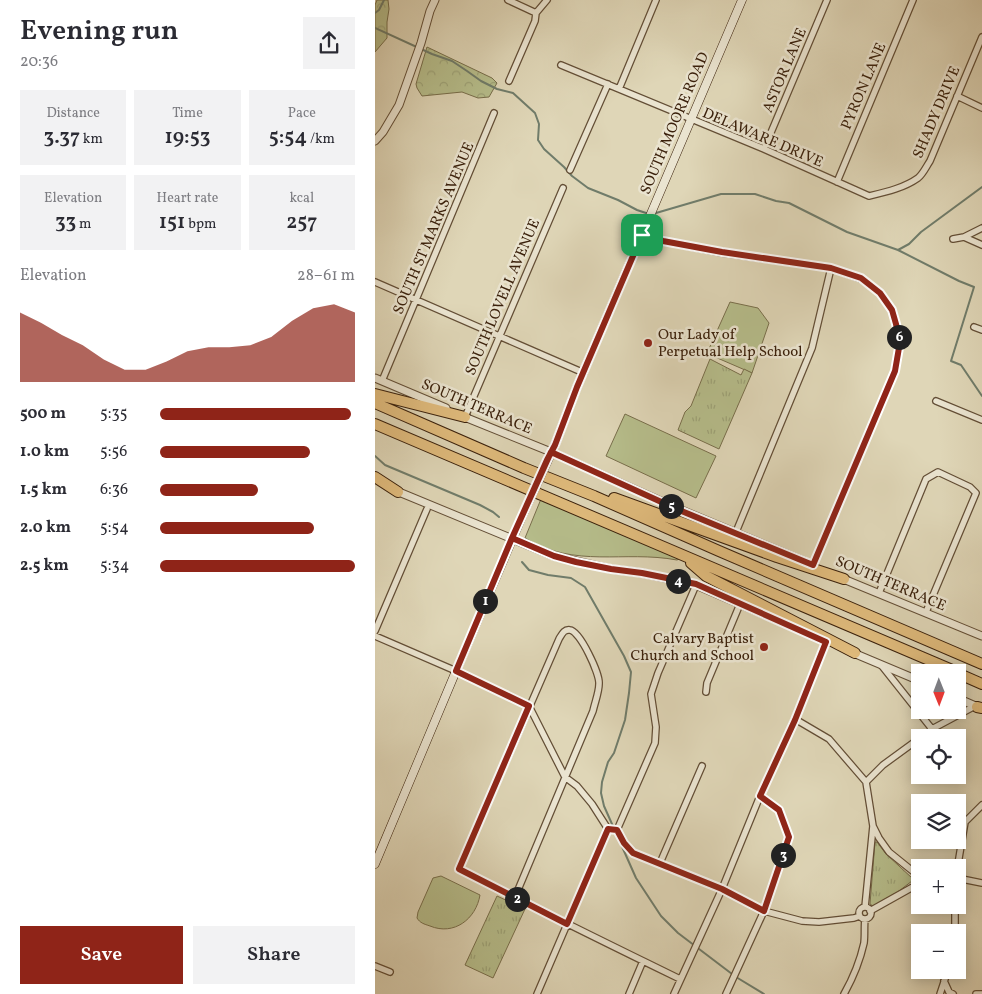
<!DOCTYPE html>
<html lang="en">
<head>
<meta charset="utf-8">
<style>
	body { margin:0; font-family:Vollkorn,serif; background:#f2f2f3; color:#2b2b33; height:100vh; display:flex; flex-direction:column; font-size:19px; white-space:nowrap }
	* { box-sizing:border-box; margin:0 }
	p { font-size:16px; color:#7c7c81 }
	.icon { flex:none; width:28px; height:28px; fill:none; stroke:currentColor; stroke-width:2; stroke-linecap:round; stroke-linejoin:round }
	.map { position:relative; flex:1; overflow:hidden }
	.drawer { display:flex; flex-direction:column; background:#fff; width:375px }
	.drawer>* { flex:none }
	.needle { width:32px; rotate:179deg }
	.controls { position:absolute; left:536px; top:664px; display:grid; gap:10px }
	.controls a { display:grid; place-items:center; width:55px; height:55px; border-radius:0px; background:#fff; box-shadow:0 2px 12px #0003; font-size:25px }
	.pin { position:absolute; display:grid; place-items:center; width:42px; height:42px; color:#fff; margin:-21px; border-radius:10px; box-shadow:0 2px 8px #0006 }
	.km { position:absolute; width:25px; height:25px; margin:-12px; border-radius:50%; background:#222; color:#fff; font-size:14px; line-height:25px; text-align:center }
	.round { display:grid; place-items:center; flex:none; width:52px; height:52px; border-radius:0px; background:#f2f2f3 }
	.head { display:flex; align-items:center; justify-content:space-between; height:85px; padding:0 20px }
	h1 { font-size:28px; font-weight:600; line-height:38px }
	.stats { display:grid; grid-template-columns:repeat(3,1fr); gap:8px; height:85px; padding:5px 20px }
	.stats div { display:grid; align-content:center; border-radius:0px; background:#f2f2f3; text-align:center }
	.stats b { font-size:21px; font-weight:600 }
	.stats small { font-size:14px; font-weight:400 }
	.stats p { font-size:14px }
	.chart { height:140px; padding:10px 20px }
	.chart p { display:flex; justify-content:space-between }
	.chart svg { width:100%; height:90px; margin-top:5px; fill:#8f2418; opacity:.7 }
	.button { display:flex; gap:10px; margin-top:auto; padding:10px 20px }
	.button a { flex:1; height:58px; border-radius:0px; background:#8f2418; color:#fff; font-size:20px; font-weight:600; line-height:58px; text-align:center }
	.button a+a { background:#f2f2f3; color:#2b2b33 }
	ul { padding:0 20px; list-style:none; font-size:16px }
	li { display:grid; grid-template-columns:80px 60px 1fr; align-items:center; height:38px }
	li i { height:12px; border-radius:6px; background:#8f2418 }
	main { display:flex; flex:1; min-height:0 }
	.map>svg:first-child { display:block }
	.grass { fill:#b6bd8b; stroke:#786e4b }
	.forest { fill:url(#forest-crowns); stroke:#786e4b }
	.park { fill:url(#park-tufts); stroke:#786e4b }
	.lines { fill:none; stroke-linecap:round; stroke-linejoin:round }
	.stream { stroke:#707c6a; stroke-width:2 }
	.minor-casing { stroke:#634e36; stroke-width:8 }
	.tertiary-casing { stroke:#634e36; stroke-width:9 }
	.secondary-casing { stroke:#3a200b; stroke-width:9 }
	.motorway-casing { stroke:#3a200b; stroke-width:12 }
	.minor { stroke:#eae4d0; stroke-width:5.5 }
	.tertiary { stroke:#eae4d0; stroke-width:7 }
	.secondary { stroke:#eae4d0; stroke-width:8 }
	.motorway { stroke:#e0bb7c; stroke-width:10 }
	.secondary-bridge-casing { stroke:#3a200b; stroke-width:9; stroke-linecap:butt }
	.secondary-bridge { stroke:#eae4d0; stroke-width:8 }
	.route-casing { stroke:#fff; stroke-width:10 }
	.route { stroke:#8f2418; stroke-width:6 }
	.poi-dot { fill:#8f2418; stroke:#eae4d0; stroke-width:2 }
	.labels { text-anchor:middle; stroke-width:5; stroke-linejoin:round; paint-order:stroke }
	.street-label { font-size:15px; fill:#3a200b; stroke:#eae4d0 }
	.poi-label { font-size:15px; fill:#3a200b; stroke:#eae4d0; text-anchor:start }
</style>
</head>
<body>
<main>
<section class="drawer">
<div class="head"><div><h1>Evening run</h1><p>20:36</p></div><a class="round"><svg class="icon" aria-label="share" viewBox="0 0 24 24"><path d="M12 15V3M7 8l5-5 5 5M5 13v7h14v-7"/></svg></a></div>
<div class="stats">
<div><p>Distance</p><b>3.37<small> km</small></b></div>
<div><p>Time</p><b>19:53</b></div>
<div><p>Pace</p><b>5:54<small> /km</small></b></div>
</div>
<div class="stats">
<div><p>Elevation</p><b>33<small> m</small></b></div>
<div><p>Heart rate</p><b>151<small> bpm</small></b></div>
<div><p>kcal</p><b>257</b></div>
</div>
<div class="chart"><p><span>Elevation</span>28–61 m</p>
<svg viewBox="0 0 160 44" preserveAspectRatio="none"><path d="M0 44V10L10 15L20 21L30 26L40 33L50 38L60 38L70 34L80 29L90 27L100 27L110 26L120 22L130 14L140 8L150 6L160 10V44z"/></svg>
</div>
<ul>
<li><b>500 m</b>5:35<i style="width:98%"></i></li>
<li><b>1.0 km</b>5:56<i style="width:77%"></i></li>
<li><b>1.5 km</b>6:36<i style="width:50%"></i></li>
<li><b>2.0 km</b>5:54<i style="width:79%"></i></li>
<li><b>2.5 km</b>5:34<i style="width:100%"></i></li>
</ul>
<div class="button"><a>Save</a><a>Share</a></div>
</section>
<div class="map">
<svg width="607" height="994" viewBox="0 0 607 994">
	<defs>
		<pattern id="forest-crowns" width="20" height="18" patternUnits="userSpaceOnUse" patternTransform="scale(1.25)"><rect width="20" height="18" fill="#b6bd8b"/><path d="M2 6a3 3 0 1 1 6 0M12 15a3 3 0 1 1 6 0" fill="none" stroke="#9da277"/></pattern>
		<pattern id="park-tufts" width="24" height="20" patternUnits="userSpaceOnUse" patternTransform="scale(1.25)"><rect width="24" height="20" fill="#b6bd8b"/><path d="M3 7l-1-3M5 7V3M7 7l1-3M15 17l-1-3M17 17v-4M19 17l1-3" fill="none" stroke="#9da277"/></pattern>
	</defs>
	<rect width="100%" height="100%" fill="#dfd6b7"/>
	<filter id="stains"><feTurbulence type="fractalNoise" baseFrequency=".004" numOctaves="4"/><feColorMatrix values="0 0 0 0 .2 0 0 0 0 .09 0 0 0 0 .02 0 0 0 .5 -.17"/></filter>
	<radialGradient id="worn" r=".72"><stop offset=".6" stop-color="#630" stop-opacity="0"/><stop offset="1" stop-color="#630" stop-opacity=".3"/></radialGradient>
	<path class="grass" d="M355,302L383,308L394,323L377,373L340,357L339,355L335,354L333,351Z
		M250,414L341,456L321,498L231,456Z
		M166,499L304,559L302,560C248,550 201,569 150,538Z
		M66,876L105,895C101,919 79,936 55,926C49,924 45,923 42,918L43,912L58,878Z"/>
	<path class="forest" d="M2,0H13L14,9L12,22V38L0,52V5Z
		M52,47L117,78L122,83L114,97L103,98L87,92L47,96L42,88L41,84Z"/>
	<path class="park" d="M335,359L366,375L369,369L377,373L344,449L303,430L310,412L316,406Z
		M500,842H502L511,854L537,878V881L524,891L498,906L495,904Z
		M122,896L150,909L118,978L90,965Z"/>
	<g class="lines">
		<path class="stream" d="M0,13L4,10L9,0
			M0,28L57,54L77,61L92,71L106,81L122,89L138,93L160,113L164,124L163,140L169,149L189,167L197,176L213,188L243,200L262,210L271,213
			M281,213L346,194H380L401,201L414,203L472,232L523,250L584,281L599,287L576,361L586,365L607,396
			M523,250L534,244L546,232L607,187
			M0,456L10,465L105,505L118,512L124,517
			M147,562L154,570L173,575L196,578L210,587L249,656L256,672L254,693L250,720L239,753L233,762L227,782L226,793L229,806L261,878L286,916L303,933L357,974
			M361,977L389,994"/>
		<g class="minor-casing">
			<path id="minor" d="M133,0L161,13
				M186,65L389,149L494,196C511,192 529,188 543,178C548,174 551,167 555,161L607,37
				M134,81L160,21L161,13L172,0
				M244,89L281,0
				M582,96L607,108
				M389,149L452,0
				M195,170L233,84
				M462,182L538,0
				M267,235L288,241L347,253L456,268L486,279L505,293L517,310L521,324L525,342L520,371L438,565
				M589,237L607,228
				M578,239L589,237L607,245
				M0,282L209,373
				M599,327L607,330
				M7,381L119,113
				M561,401L607,420
				M90,417L188,188
				M361,532L437,348L456,268
				M504,593L551,479L563,472L595,487L601,493L551,612
				M0,631L52,509
				M0,636L81,671L154,706L190,777L202,786L217,804L233,829
				M507,666L557,729
				M331,692L332,683L365,604
				M420,719L454,739L491,782
				M545,738L557,729L600,706
				M498,826L504,838L514,852L545,877
				M242,830L249,843L258,853L347,889L389,911L427,921L444,922L479,918L485,916
				M242,830L280,743L281,727L276,694L283,673L321,585
				M285,863L327,766
				M582,870L590,822L607,805
				M582,878L607,883
				M140,897L218,711C220,702 224,692 224,684C225,674 205,631 195,630C189,629 187,634 184,639L84,869C158,907 231,943 305,979
				M490,907L498,826L491,782L508,765L545,738
				M484 913a6 6 0 1 1 12 0a6 6 0 1 1-12 0Z
				M495,911L545,883
				M580,932V905
				M0,966L15,972
				M569,981L574,992L578,994
				M162,994L233,829
				M254,994L268,961
				M299,994L347,889L385,796L420,719L451,641
				M351,994L389,911L414,837L404,810L385,796
				M469,994C478,978 485,961 489,943C490,935 489,927 490,919
				M565,994L573,970
				M601,994H607"/>
		</g>
		<g class="tertiary-casing">
			<path id="tertiary" d="M0,141L8,132L24,105L46,43L55,11L60,0
				M0,378L71,408
				M87,416L176,452L304,509L429,561
				M19,490L179,556L236,569L267,573L321,585L432,633
				M466,578L607,636
				M476,652L545,681
				M582,698L605,708"/>
		</g>
		<g class="secondary-casing">
			<path id="secondary" d="M173,460L180,445L202,387L367,0
				M0,864L81,671L149,512"/>
		</g>
		<g class="motorway-casing">
			<path id="motorway" d="M0,394L90,417
				M0,403L149,468L219,496L344,551L607,664
				M0,424L582,672
				M0,477L23,492
				M239,498L402,557L469,579
				M316,563L331,576L480,653
				M582,673L607,684
				M602,707L607,708"/>
		</g>
		<use href="#minor" class="minor"/>
		<use href="#tertiary" class="tertiary"/>
		<use href="#secondary" class="secondary"/>
		<use href="#motorway" class="motorway"/>
		<g class="secondary-bridge-casing">
			<path id="secondary-bridge" d="M149,512L173,460"/>
		</g>
		<use href="#secondary-bridge" class="secondary-bridge"/>
	</g>
	<g class="lines">
		<g class="route-casing">
			<path id="route" d="M267,235L202,387L180,445L172,460L137,538L81,671L154,706L84,869L192,924L233,829L242,830L249,843L258,853L347,889L389,911L414,837L404,810L385,796L420,720L451,642L321,584L267,573L236,569L201,562L179,556L137,538L176,452L304,510L438,565L520,371L525,342L521,324L517,310L505,293L486,278L456,268L347,252L288,241L267,235"/>
		</g>
		<use href="#route" class="route"/>
	</g>
	<g class="poi-dot">
		<circle cx="273" cy="343" r="5"/>
		<circle cx="389" cy="647" r="5"/>
	</g>
	<g class="labels">
		<g class="street-label">
			<text transform="translate(409 70) rotate(-67)" y="5">ASTOR LANE</text>
			<text transform="translate(488 86) rotate(-67)" y="5">PYRON LANE</text>
			<text transform="translate(561 112) rotate(-67)" y="5">SHADY DRIVE</text>
			<text transform="translate(299 123) rotate(-67)" y="5">SOUTH MOORE ROAD</text>
			<text transform="translate(388 137) rotate(23)" y="5">DELAWARE DRIVE</text>
			<text transform="translate(58 228) rotate(-67)" y="5">SOUTH ST MARKS AVENUE</text>
			<text transform="translate(127 297) rotate(-67)" y="5">SOUTH LOVELL AVENUE</text>
			<text transform="translate(102 406) rotate(23)" y="5">SOUTH TERRACE</text>
			<text transform="translate(516 583) rotate(23)" y="5">SOUTH TERRACE</text>
		</g>
		<g class="poi-label">
			<text x="283" y="339">Our Lady of<tspan x="283" dy="17">Perpetual Help School</tspan></text>
			<text x="379" y="643" text-anchor="end">Calvary Baptist<tspan x="379" dy="17">Church and School</tspan></text>
		</g>
	</g>
	<rect width="100%" height="100%" filter="url(#stains)"/>
	<rect width="100%" height="100%" fill="url(#worn)"/>
</svg>
<div class="controls">
<a><svg class="needle" viewBox="-14 -14 28 28"><path d="M0-13l5 13h-10z" fill="#e53935"/><path d="M0 13l5-13h-10z" fill="#7c7c81"/></svg></a>
<a><svg class="icon" aria-label="locate" viewBox="0 0 24 24"><circle cx="12" cy="12" r="6"/><path d="M12 2v4M12 18v4M2 12h4M18 12h4"/></svg></a>
<a><svg class="icon" aria-label="layers" viewBox="0 0 24 24"><path d="M12 4l9 5-9 5-9-5zM3 14l9 5 9-5"/></svg></a>
<a>+</a>
<a>−</a>
</div>
<div class="pin" style="left:267px;top:235px;background:#1e9e55"><svg class="icon" aria-label="arrive" viewBox="0 0 24 24"><path d="M6 21V4h12l-3 4 3 4H6"/></svg></div>
<b class="km" style="left:110px;top:601px">1</b>
<b class="km" style="left:142px;top:899px">2</b>
<b class="km" style="left:408px;top:855px">3</b>
<b class="km" style="left:303px;top:581px">4</b>
<b class="km" style="left:296px;top:506px">5</b>
<b class="km" style="left:524px;top:337px">6</b>
</div>
</main>
</body>
</html>
